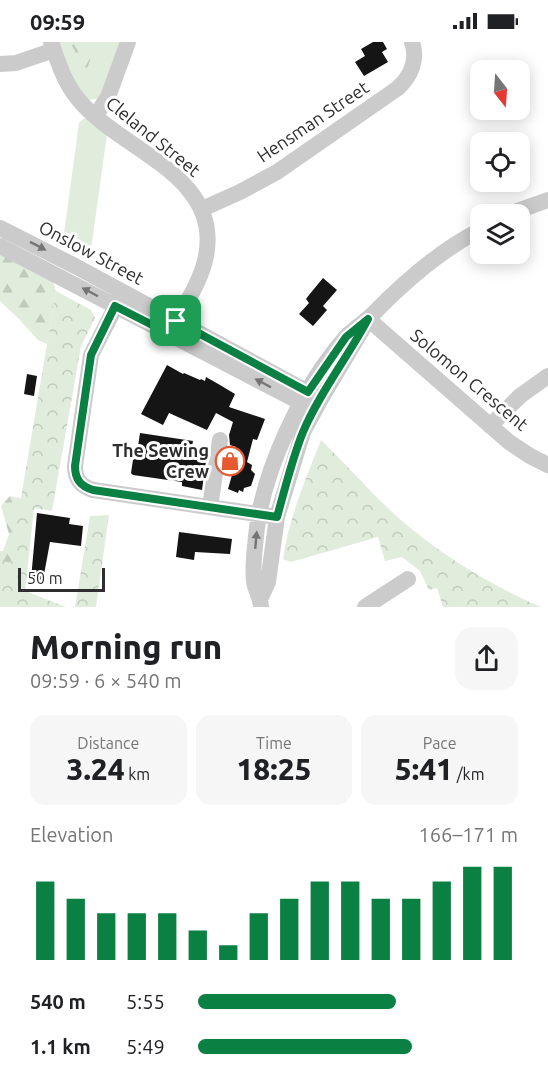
<!DOCTYPE html>
<html lang="en">
<head>
<meta charset="utf-8">
<style>
	body { margin:0; font-family:Ubuntu,sans-serif; background:#f6f6f6; color:#202124; height:100vh; display:flex; flex-direction:column; font-size:22px; white-space:nowrap }
	* { box-sizing:border-box; margin:0 }
	p { font-size:20px; color:#757577 }
	.icon { flex:none; width:33px; height:33px; fill:none; stroke:currentColor; stroke-width:2; stroke-linecap:round; stroke-linejoin:round }
	.map { position:relative; height:565px; overflow:hidden }
	.side { display:flex; flex-direction:column; background:#fff; flex:1 }
	.side>* { flex:none }
	.needle { width:39px; rotate:163deg }
	.fabs { position:absolute; left:470px; top:18px; display:grid; gap:12px }
	.fabs a { display:grid; place-items:center; width:60px; height:60px; border-radius:12px; background:#fff; box-shadow:0 3px 15px #0003; font-size:30px }
	.scale { position:absolute; left:18px; bottom:15px; width:87px; box-sizing:border-box; padding-left:6px; border:3px solid #2e2e2e; border-top:0; font-size:16px; line-height:21px; white-space:nowrap; color:#2e2e2e; -webkit-text-stroke:4px #fff; paint-order:stroke }
	.pin { position:absolute; display:grid; place-items:center; width:51px; height:51px; color:#fff; margin:-26px; border-radius:12px; box-shadow:0 3px 9px #0006 }
	.round { display:grid; place-items:center; flex:none; width:63px; height:63px; border-radius:18px; background:#f6f6f6 }
	.head { display:flex; align-items:center; justify-content:space-between; height:102px; padding:0 30px }
	h1 { font-size:33px; font-weight:800; line-height:45px }
	.stats { display:grid; grid-template-columns:repeat(3,1fr); gap:9px; height:102px; padding:6px 30px }
	.stats div { display:grid; align-content:center; border-radius:15px; background:#f6f6f6; text-align:center }
	.stats b { font-size:30px; font-weight:800 }
	.stats small { font-size:16px; font-weight:400 }
	.stats p { font-size:16px }
	.chart { height:168px; padding:12px 30px }
	.chart p { display:flex; justify-content:space-between }
	.chart svg { width:100%; height:108px; margin-top:6px; stroke:#0b8043; stroke-width:6 }
	ul { padding:0 30px; list-style:none; font-size:20px }
	li { display:grid; grid-template-columns:96px 72px 1fr; align-items:center; height:45px }
	li i { height:15px; border-radius:8px; background:#0b8043 }
	.status { display:flex; justify-content:space-between; align-items:center; height:42px; padding:0 30px; background:#fff; direction:ltr }
	.status svg { height:16px; fill:currentColor }
	.map>svg:first-child { display:block }
	.green { fill:#e0ecdc }
	.forest { fill:url(#forest-firs) }
	.park { fill:url(#park-crowns) }
	.building { fill:#151515 }
	.lines { fill:none; stroke-linecap:round; stroke-linejoin:round }
	.minor { stroke:#cbcbcb; stroke-width:16 }
	.oneway { fill:#757575 }
	.route-casing { stroke:#fff; stroke-width:12 }
	.route { stroke:#0b8043; stroke-width:8 }
	.labels { text-anchor:middle; stroke-width:6; stroke-linejoin:round; paint-order:stroke }
	.street-label { font-size:18px; fill:#2e2e2e; stroke:#fff }
	.poi-label { font-size:18px; font-weight:bold; fill:#2e2e2e; stroke:#fff; text-anchor:end }
</style>
</head>
<body>
<div class="status"><b>09:59</b><svg viewBox="0 0 49 12"><path d="M0 12V9h3v3zM5 12V6h3v6zM10 12V3h3v9zM15 12V0h3v12zM26 1h20v11H26zM47 4h2v5h-2z"/></svg></div>
<div class="map">
<svg width="548" height="565" viewBox="0 0 548 565">
	<defs>
		<pattern id="forest-firs" width="22" height="20" patternUnits="userSpaceOnUse" patternTransform="scale(1.5)"><rect width="22" height="20" fill="#e0ecdc"/><path d="M5 1l3.5 6h-7zM16 11l3.5 6h-7z" fill="#c0cbbd"/></pattern>
		<pattern id="park-crowns" width="20" height="18" patternUnits="userSpaceOnUse" patternTransform="scale(1.5)"><rect width="20" height="18" fill="#e0ecdc"/><path d="M2 6a3 3 0 1 1 6 0M12 15a3 3 0 1 1 6 0" fill="none" stroke="#c0cbbd"/></pattern>
	</defs>
	<rect width="100%" height="100%" fill="#fff"/>
	<path class="green" d="M59,0H123L104,51L97,57L88,58L75,44Z
		M85,76L107,93L90,214L63,199L79,81Z"/>
	<path class="forest" d="M70,0H96L83,39L71,30L76,11Z
		M0,210L52,236L56,249L47,302L38,298L18,276L0,259Z
		M10,454L33,459L0,565V509H3L9,492L1,464Z"/>
	<path class="park" d="M56,249L91,268L95,276L81,304L52,469L34,466L25,549L66,565H0V518L10,521Z
		M321,398C352,428 380,462 414,489C453,520 495,545 541,565H443L437,546L429,548L420,529L402,515L385,519L378,495L291,520L283,517C289,475 306,436 321,398Z
		M109,473L96,565H75L90,474Z"/>
	<path class="building" d="M373,0H383L387,7L382,10L388,20L364,34L355,20L365,14L361,7Z
		M323,236L337,248L323,264L327,268L313,284L299,272L309,261L306,257L309,253Z
		M167,323L183,332L184,331L200,338L201,337L205,339L206,335L220,343L235,352L229,365L265,377L257,398L253,397L247,420L252,423L251,428L255,432L251,444L244,446L243,450L239,448L238,451L228,447L234,426L227,423L232,405H236L230,403L229,393L233,380L216,371L207,388L169,371L163,383L141,372Z
		M27,332L37,334L34,354L24,352Z
		M140,391L193,399L190,416L206,419L202,448L182,444V440L133,433L131,431L134,411H137Z
		M37,471L70,476L69,482L83,484L81,504L50,500L43,538L31,537Z
		M179,490L232,497L230,512L195,510L194,518L176,515Z"/>
	<g class="lines">
		<path class="minor" d="M51,0C58,20 64,40 78,57C119,108 222,132 206,214C201,241 182,267 169,292
			M0,22L16,21L54,8
			M96,73L108,55L128,0
			M202,167L240,150L277,130L398,46C411,34 418,18 412,0
			M509,172L548,158
			M0,186L75,224L321,357
			M0,204L315,368
			M123,250L91,313L75,424C75,437 80,444 93,448L277,475
			M368,277L509,400L530,414L548,423
			M490,384L520,354L548,334
			M210,465L220,398
			M261,555L268,540L277,475L303,390L321,357L365,283
			M261,565C261,555 255,549 254,539C252,527 255,506 256,494C262,429 303,344 345,296C353,287 364,281 373,272C405,239 439,209 480,188
			M365,565L408,537"/>
	</g>
	<defs><path id="oneway-solid" d="M-6-.8H1V-3.2L6.5 0L1 3.2V.8H-6Z" transform="scale(1.5)"/></defs>
	<g class="oneway">
		<use href="#oneway-solid" transform="translate(38 204) rotate(27)"/>
		<use href="#oneway-solid" transform="translate(90 250) rotate(-152)"/>
		<use href="#oneway-solid" transform="translate(263 341) rotate(-152)"/>
		<use href="#oneway-solid" transform="translate(256 498) rotate(-85)"/>
	</g>
	<g class="lines">
		<g class="route-casing">
			<path id="route" d="M115,264L170,292L176,279L308,350L346,295L368,277C348,315 320,350 303,390C292,417 285,447 277,475L93,448C80,444 75,437 75,424L91,313Z"/>
		</g>
		<use href="#route" class="route"/>
	</g>
	<defs>
		<g id="shop-ring" transform="scale(1.5)"><circle r="9.5" fill="#fff" stroke="#e7592f" stroke-width="1.5"/><path d="M-5-2.5h2.3a2.7 3.5 0 0 1 5.4 0H5L5.5 6h-11ZM-1.5-2.5h3a1.5 2.3 0 0 0-3 0Z" fill="#e7592f"/></g>
	</defs>
	<g fill-rule="evenodd">
		<use href="#shop-ring" x="230" y="419"/>
	</g>
	<g class="labels">
		<g class="street-label">
			<text transform="translate(313 80) rotate(-34)" y="6">Hensman Street</text>
			<text transform="translate(153 95) rotate(39)" y="6">Cleland Street</text>
			<text transform="translate(91 211) rotate(28)" y="6">Onslow Street</text>
			<text transform="translate(469 338) rotate(40)" y="6">Solomon Crescent</text>
		</g>
		<g class="poi-label">
			<text x="209" y="415">The Sewing<tspan x="209" dy="21">Crew</tspan></text>
		</g>
	</g>
</svg>
<div class="fabs">
<a><svg class="needle" viewBox="-14 -14 28 28"><path d="M0-13l5 13h-10z" fill="#e53935"/><path d="M0 13l5-13h-10z" fill="#757577"/></svg></a>
<a><svg class="icon" aria-label="locate" viewBox="0 0 24 24"><circle cx="12" cy="12" r="6"/><path d="M12 2v4M12 18v4M2 12h4M18 12h4"/></svg></a>
<a><svg class="icon" aria-label="layers" viewBox="0 0 24 24"><path d="M12 4l9 5-9 5-9-5zM3 14l9 5 9-5"/></svg></a>
</div>
<div class="scale">50 m</div>
<div class="pin" style="left:176px;top:279px;background:#1e9e55"><svg class="icon" aria-label="arrive" viewBox="0 0 24 24"><path d="M6 21V4h12l-3 4 3 4H6"/></svg></div>
</div>
<section class="side">
<div class="head"><div><h1>Morning run</h1><p>09:59 · 6 × 540 m</p></div><a class="round"><svg class="icon" aria-label="share" viewBox="0 0 24 24"><path d="M12 15V3M7 8l5-5 5 5M5 13v7h14v-7"/></svg></a></div>
<div class="stats">
<div><p>Distance</p><b>3.24<small> km</small></b></div>
<div><p>Time</p><b>18:25</b></div>
<div><p>Pace</p><b>5:41<small> /km</small></b></div>
</div>
<div class="chart"><p><span>Elevation</span>166–171 m</p>
<svg viewBox="0 0 160 44" preserveAspectRatio="none"><path d="M5 44V12M15 44V19M25 44V25M35 44V25M45 44V25M55 44V32M65 44V38M75 44V25M85 44V19M95 44V12M105 44V12M115 44V19M125 44V19M135 44V12M145 44V6M155 44V6"/></svg>
</div>
<ul>
<li><b>540 m</b>5:55<i style="width:62%"></i></li>
<li><b>1.1 km</b>5:49<i style="width:67%"></i></li>
</ul>
</section>
</body>
</html>
